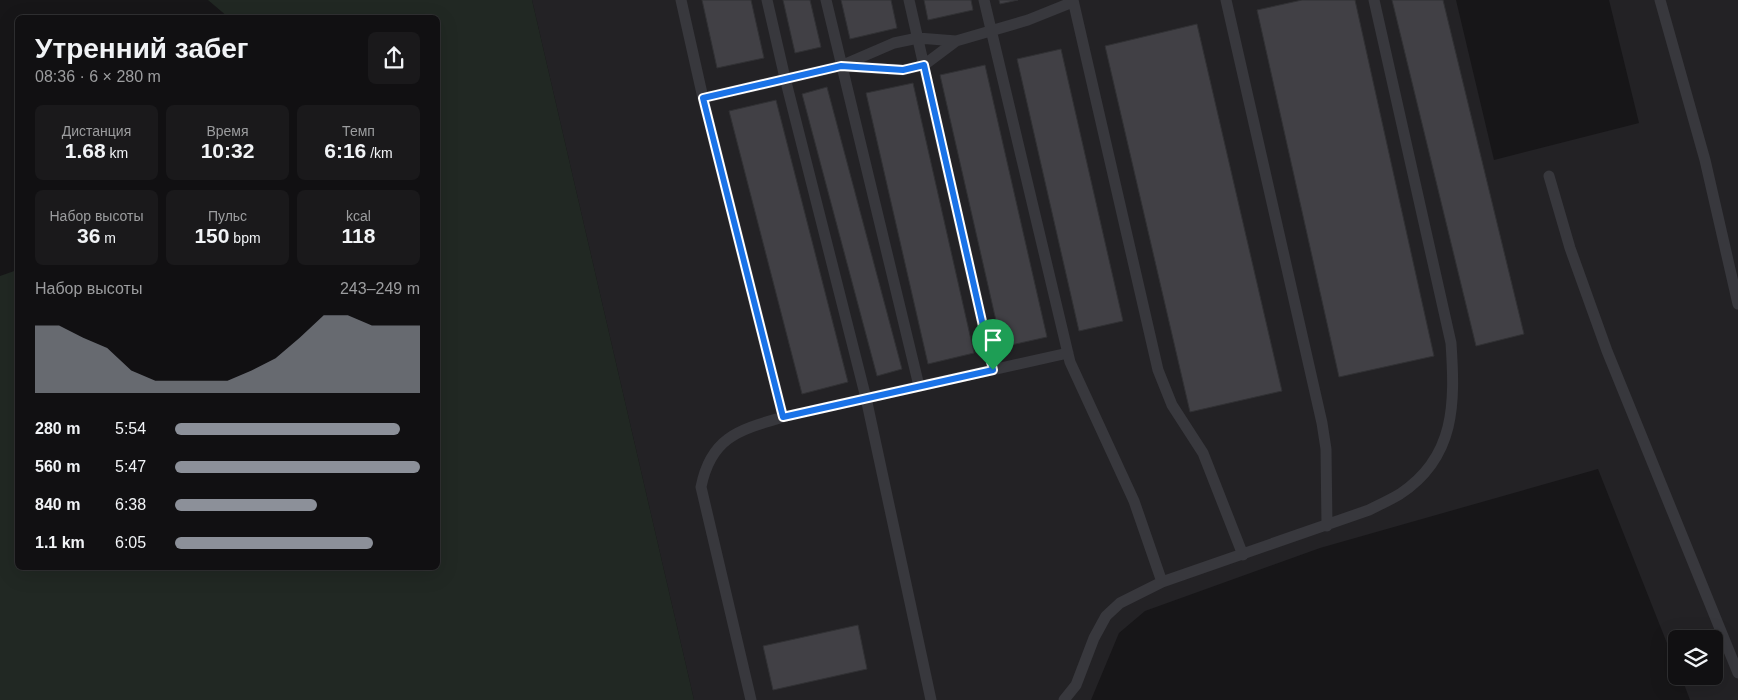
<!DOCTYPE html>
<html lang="ru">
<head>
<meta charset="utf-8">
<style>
	body { margin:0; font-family:Arial,sans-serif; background:#1a191b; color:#f1f3f6; height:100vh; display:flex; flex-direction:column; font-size:19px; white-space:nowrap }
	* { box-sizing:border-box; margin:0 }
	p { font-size:16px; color:#9c9d9f }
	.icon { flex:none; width:28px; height:28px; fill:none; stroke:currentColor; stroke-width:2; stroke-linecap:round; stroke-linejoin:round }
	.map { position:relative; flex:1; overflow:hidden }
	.details { position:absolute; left:15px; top:15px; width:425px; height:555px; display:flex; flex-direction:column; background:#111012; border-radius:8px; box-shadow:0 5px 20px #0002,0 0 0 1px #303032 }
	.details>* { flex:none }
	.controls { position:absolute; left:1668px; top:630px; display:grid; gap:10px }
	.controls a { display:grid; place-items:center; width:55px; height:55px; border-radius:8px; background:#111012; box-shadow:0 5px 20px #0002,0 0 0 1px #303032; font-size:25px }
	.pin { position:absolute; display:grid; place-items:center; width:42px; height:42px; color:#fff; margin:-51px -21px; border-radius:50% 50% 50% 0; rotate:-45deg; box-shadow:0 0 5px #0007 }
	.pin .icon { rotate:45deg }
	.round { display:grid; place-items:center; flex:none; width:52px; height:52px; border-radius:8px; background:#1a191b }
	.summary { display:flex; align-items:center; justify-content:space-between; height:85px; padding:0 20px }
	h1 { font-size:28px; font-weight:600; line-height:38px }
	.figures { display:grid; grid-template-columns:repeat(3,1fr); gap:8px; height:85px; padding:5px 20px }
	.figures div { display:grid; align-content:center; border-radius:8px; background:#1a191b; text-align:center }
	.figures b { font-size:21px; font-weight:600 }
	.figures small { font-size:14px; font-weight:400 }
	.figures p { font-size:14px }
	.chart { height:140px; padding:10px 20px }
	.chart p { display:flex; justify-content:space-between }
	.chart svg { width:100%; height:90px; margin-top:5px; fill:#8c9099; opacity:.7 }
	ul { padding:0 20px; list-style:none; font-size:16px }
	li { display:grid; grid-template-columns:80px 60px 1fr; align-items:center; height:38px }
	li i { height:12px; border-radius:6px; background:#8c9099 }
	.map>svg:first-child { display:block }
	.built { fill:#232225 }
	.green { fill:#212823 }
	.building { fill:#414045; stroke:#313134 }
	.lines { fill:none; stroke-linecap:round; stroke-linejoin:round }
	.service { stroke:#38383d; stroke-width:11 }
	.route-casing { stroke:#fff; stroke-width:10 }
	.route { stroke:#1a73e8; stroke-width:6 }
</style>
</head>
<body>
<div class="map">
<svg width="1738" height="700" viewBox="0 0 1738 700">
	<rect width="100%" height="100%" fill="#171618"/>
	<path class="built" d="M532,0H1456L1494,160L1639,123L1609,0H1738V700H1690L1681,676H1714V639H1676V666L1598,469L1320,548L1145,611L1119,633L1091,700H694Z"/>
	<path class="green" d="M208,0H532L694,700H0V276L17,270L18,568H438V18L228,17Z"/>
	<path class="building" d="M702,0H751L764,58L717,68Z
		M783,0H810L821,47L795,53Z
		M841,0H891L897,28L850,39Z
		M924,0H971L973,10L928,20Z
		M999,0H1018L1000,4Z
		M1302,0H1355L1434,356L1339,377L1257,10Z
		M1392,0H1443L1524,334L1476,346Z
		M1197,24L1282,391L1190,412L1105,46Z
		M1061,49L1123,321L1079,331L1017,59Z
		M985,65L1047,337L1002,347L940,75Z
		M913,83L974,353L928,364L866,93Z
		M827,87L902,369L877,376L802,94Z
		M776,100L848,382L802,394L729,111Z
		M858,625L867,669L773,690L763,646Z"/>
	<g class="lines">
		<path class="service" d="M681,0L703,98L783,417
			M767,0L785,78L866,398L931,700
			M826,0L919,386
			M909,0L993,370
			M984,0L1070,362L1134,501L1162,582
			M1073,0L1158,370L1172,405L1203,453L1243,555
			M1226,0L1322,423L1326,449L1327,526
			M1660,0L1705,160L1738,304
			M843,65L894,43L918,38L956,41
			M703,98L841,66L903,70L924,65L956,41L1028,20L1073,2
			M1549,176L1570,248L1607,351L1738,673
			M751,700L701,487C711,437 739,430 783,417L1068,353
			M1064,700L1076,685L1094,638L1106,616L1120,603L1162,582L1369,510C1379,505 1390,500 1400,494C1456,457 1455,403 1451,343L1374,0"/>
	</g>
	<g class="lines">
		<g class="route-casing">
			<path id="route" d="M924,65L993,370L783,417L703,98L841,66L903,70Z"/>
		</g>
		<use href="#route" class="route"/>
	</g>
</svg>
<div class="controls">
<a><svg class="icon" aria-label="layers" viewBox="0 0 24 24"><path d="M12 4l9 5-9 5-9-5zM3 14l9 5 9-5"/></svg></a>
</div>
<div class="pin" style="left:993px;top:370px;background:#1e9e55"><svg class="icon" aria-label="arrive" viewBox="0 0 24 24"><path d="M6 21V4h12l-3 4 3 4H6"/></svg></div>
<section class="details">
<div class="summary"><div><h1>Утренний забег</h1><p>08:36 · 6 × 280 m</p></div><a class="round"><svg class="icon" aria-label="share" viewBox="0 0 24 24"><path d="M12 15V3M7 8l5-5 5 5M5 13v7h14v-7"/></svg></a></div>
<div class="figures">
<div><p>Дистанция</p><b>1.68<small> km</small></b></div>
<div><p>Время</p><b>10:32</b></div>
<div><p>Темп</p><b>6:16<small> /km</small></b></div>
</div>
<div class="figures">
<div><p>Набор высоты</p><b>36<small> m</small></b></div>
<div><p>Пульс</p><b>150<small> bpm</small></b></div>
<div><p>kcal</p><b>118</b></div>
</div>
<div class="chart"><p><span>Набор высоты</span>243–249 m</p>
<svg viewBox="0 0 160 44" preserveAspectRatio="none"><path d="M0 44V11L10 11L20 17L30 22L40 33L50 38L60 38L70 38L80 38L90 33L100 27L110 17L120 6L130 6L140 11L150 11L160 11V44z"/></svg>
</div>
<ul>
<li><b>280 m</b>5:54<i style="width:92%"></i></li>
<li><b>560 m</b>5:47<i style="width:100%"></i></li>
<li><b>840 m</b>6:38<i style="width:58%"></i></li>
<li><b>1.1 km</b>6:05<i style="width:81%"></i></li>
</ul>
</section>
</div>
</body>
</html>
